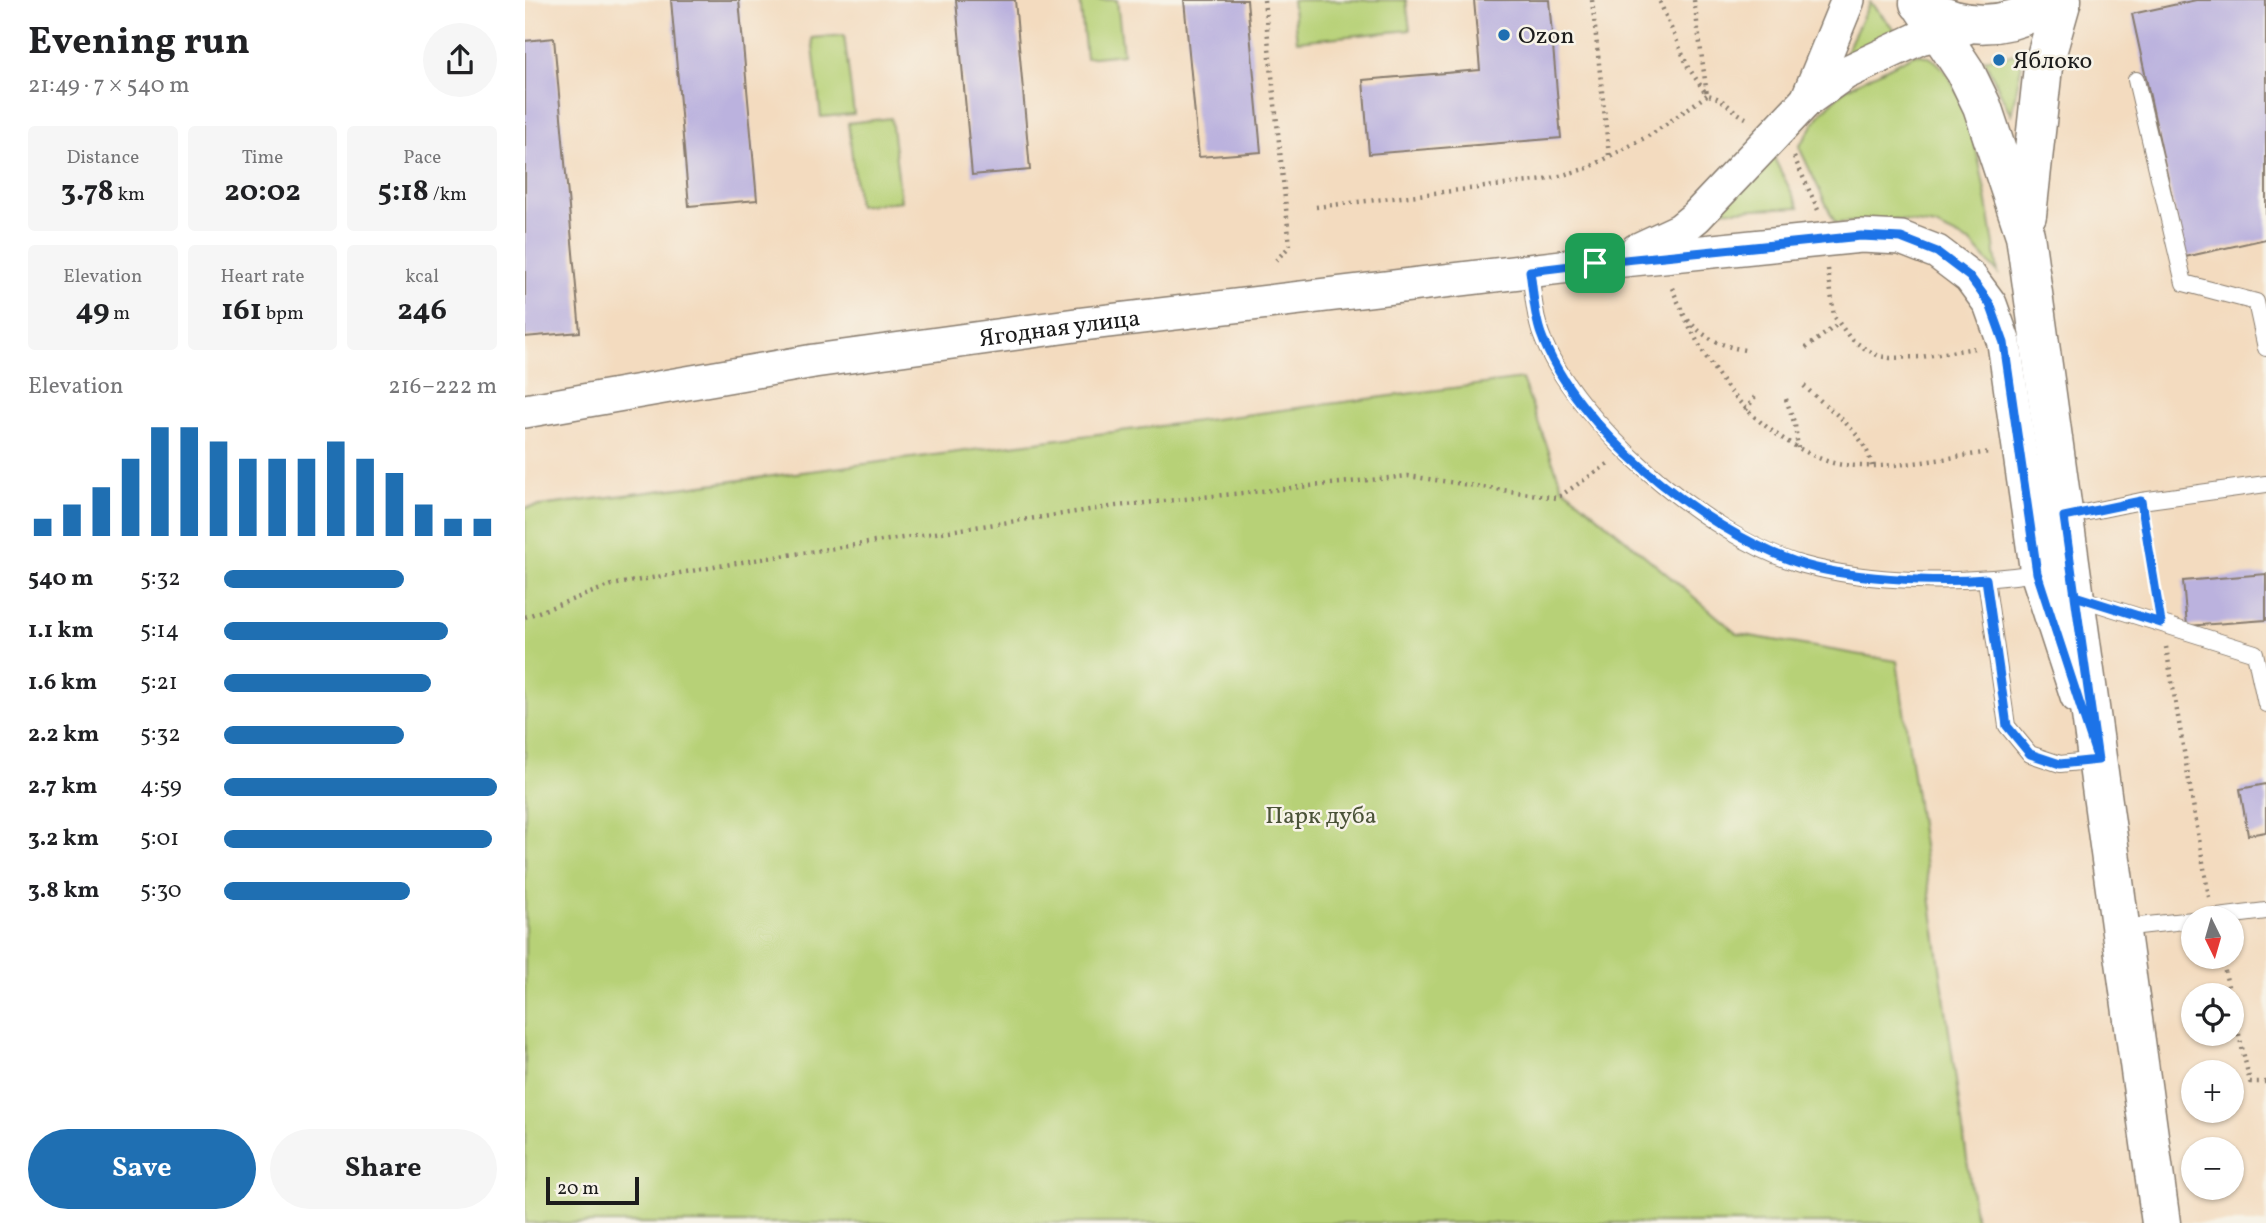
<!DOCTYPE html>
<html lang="en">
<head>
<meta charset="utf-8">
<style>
	body { margin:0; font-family:Vollkorn,serif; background:#f6f6f6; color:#202124; height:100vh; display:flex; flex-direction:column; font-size:26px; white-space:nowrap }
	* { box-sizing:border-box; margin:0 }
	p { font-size:23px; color:#757577 }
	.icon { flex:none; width:38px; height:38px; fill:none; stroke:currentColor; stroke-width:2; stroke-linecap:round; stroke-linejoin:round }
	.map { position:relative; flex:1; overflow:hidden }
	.side { display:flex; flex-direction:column; background:#fff; width:525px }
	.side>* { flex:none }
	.needle { width:46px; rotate:175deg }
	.fabs { position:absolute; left:1656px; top:906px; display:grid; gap:14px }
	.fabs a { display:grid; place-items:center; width:63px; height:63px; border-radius:50%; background:#fff; box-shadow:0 2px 5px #0004; font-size:35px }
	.scale { position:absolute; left:21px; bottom:18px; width:93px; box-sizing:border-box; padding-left:7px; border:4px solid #1c1c1c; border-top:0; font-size:19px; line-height:24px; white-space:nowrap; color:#1c1c1c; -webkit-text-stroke:5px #f7f3e8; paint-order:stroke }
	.pin { position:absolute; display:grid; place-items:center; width:60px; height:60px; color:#fff; margin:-30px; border-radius:14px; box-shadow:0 4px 10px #0006 }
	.round { display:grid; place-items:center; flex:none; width:74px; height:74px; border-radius:37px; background:#f6f6f6 }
	.summary { display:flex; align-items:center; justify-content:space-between; height:119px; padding:0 28px }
	h1 { font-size:38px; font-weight:700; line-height:52px }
	.stats { display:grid; grid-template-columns:repeat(3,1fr); gap:10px; height:119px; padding:7px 28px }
	.stats div { display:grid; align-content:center; border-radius:7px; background:#f6f6f6; text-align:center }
	.stats b { font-size:30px; font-weight:700 }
	.stats small { font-size:19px; font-weight:400 }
	.stats p { font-size:19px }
	.chart { height:196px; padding:14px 28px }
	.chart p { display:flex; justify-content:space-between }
	.chart svg { width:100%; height:126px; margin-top:7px; stroke:#1f6fb2; stroke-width:6 }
	.button { display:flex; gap:14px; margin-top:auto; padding:14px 28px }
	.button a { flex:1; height:80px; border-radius:42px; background:#1f6fb2; color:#fff; font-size:28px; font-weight:700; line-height:80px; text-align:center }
	.button a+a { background:#f6f6f6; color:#202124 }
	ul { padding:0 28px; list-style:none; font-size:23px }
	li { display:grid; grid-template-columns:112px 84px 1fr; align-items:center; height:52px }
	li i { height:18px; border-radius:9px; background:#1f6fb2 }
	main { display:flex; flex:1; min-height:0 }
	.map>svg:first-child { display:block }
	.green { fill:#b7d177; stroke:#6a764a; stroke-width:2 }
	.building { fill:#bbb2de }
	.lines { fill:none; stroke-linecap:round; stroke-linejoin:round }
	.service-casing { stroke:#887c6e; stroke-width:18 }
	.minor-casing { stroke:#887c6e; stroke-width:36 }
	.secondary-casing { stroke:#887c6e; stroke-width:41 }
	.path { stroke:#887c6e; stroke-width:4.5; stroke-dasharray:2 5; stroke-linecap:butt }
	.service { stroke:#fff; stroke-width:16 }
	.minor { stroke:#fff; stroke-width:33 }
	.secondary { stroke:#fff; stroke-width:38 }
	.route-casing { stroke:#fff; stroke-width:14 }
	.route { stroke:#1a73e8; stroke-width:9 }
	.poi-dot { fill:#1f6fb2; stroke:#f7f3e8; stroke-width:2.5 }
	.labels { text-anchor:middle; stroke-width:5; stroke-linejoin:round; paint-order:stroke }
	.poi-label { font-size:24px; fill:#1c1c1c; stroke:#f7f3e8; text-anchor:start }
	.street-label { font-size:24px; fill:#1c1c1c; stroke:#f7f3e8 }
	.park-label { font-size:24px; fill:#4a5237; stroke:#f7f3e8 }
</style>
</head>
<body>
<main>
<section class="side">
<div class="summary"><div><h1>Evening run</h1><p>21:49 · 7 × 540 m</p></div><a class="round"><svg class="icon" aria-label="share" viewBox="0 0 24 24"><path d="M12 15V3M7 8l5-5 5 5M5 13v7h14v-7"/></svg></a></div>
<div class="stats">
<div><p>Distance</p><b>3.78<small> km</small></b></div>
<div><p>Time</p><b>20:02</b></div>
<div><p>Pace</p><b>5:18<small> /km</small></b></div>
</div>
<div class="stats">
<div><p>Elevation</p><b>49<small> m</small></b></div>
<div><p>Heart rate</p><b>161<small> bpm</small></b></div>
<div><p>kcal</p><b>246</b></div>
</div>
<div class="chart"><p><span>Elevation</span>216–222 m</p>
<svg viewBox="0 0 160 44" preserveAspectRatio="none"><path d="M5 44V38M15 44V33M25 44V27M35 44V17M45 44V6M55 44V6M65 44V11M75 44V17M85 44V17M95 44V17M105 44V11M115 44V17M125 44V22M135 44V33M145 44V38M155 44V38"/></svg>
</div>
<ul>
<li><b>540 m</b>5:32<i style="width:66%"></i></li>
<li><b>1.1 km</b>5:14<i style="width:82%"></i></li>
<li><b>1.6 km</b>5:21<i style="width:76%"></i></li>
<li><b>2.2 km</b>5:32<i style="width:66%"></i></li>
<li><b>2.7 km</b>4:59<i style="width:100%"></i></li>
<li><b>3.2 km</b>5:01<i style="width:98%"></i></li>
<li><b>3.8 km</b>5:30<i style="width:68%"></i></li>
</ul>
<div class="button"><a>Save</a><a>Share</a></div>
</section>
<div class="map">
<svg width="1741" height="1223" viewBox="0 0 1741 1223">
	<rect width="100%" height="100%" fill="#f7f3e8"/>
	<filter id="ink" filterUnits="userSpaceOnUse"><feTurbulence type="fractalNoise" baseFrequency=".0143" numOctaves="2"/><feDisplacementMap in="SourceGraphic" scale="14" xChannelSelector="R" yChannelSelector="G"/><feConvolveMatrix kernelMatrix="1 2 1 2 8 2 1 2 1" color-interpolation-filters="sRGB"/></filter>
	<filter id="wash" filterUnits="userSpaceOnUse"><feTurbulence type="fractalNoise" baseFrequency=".00686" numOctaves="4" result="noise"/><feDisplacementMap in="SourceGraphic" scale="28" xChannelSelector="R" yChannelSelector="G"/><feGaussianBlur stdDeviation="1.57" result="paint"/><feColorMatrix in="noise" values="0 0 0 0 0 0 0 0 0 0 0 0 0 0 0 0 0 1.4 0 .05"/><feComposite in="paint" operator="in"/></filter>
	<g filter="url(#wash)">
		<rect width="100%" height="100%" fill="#f3dbbf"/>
		<path class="green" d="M555,0H592L598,54L561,58Z
			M767,0H881L885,30L772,41Z
			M1345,2L1370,30L1316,62Z
			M319,35L329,114L296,117L287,38Z
			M1499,53L1486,115L1459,59Z
			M1390,54C1395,55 1402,55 1406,58C1449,83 1466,226 1473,273L1446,243L1411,226L1372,220L1310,223L1274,147L1296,113L1320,89Z
			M366,118L376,201L333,206L323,123Z
			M1246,152L1274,207L1189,211Z
			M997,379L1037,486L1213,634L1372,661L1451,1223H0V508Z"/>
		<g id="blocks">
			<path class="building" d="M146,0H214L232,200L164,206Z
				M431,0H490L505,170L447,175Z
				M659,0H722L736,152L674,157Z
				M949,0H1024L1036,138L844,154L838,80L955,70Z
				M1671,0H1741V239L1660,257L1607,14Z
				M29,38L55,332L0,337V41Z
				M1741,574V620L1662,626L1658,581Z
				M1741,784V832L1723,835L1715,789Z"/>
		</g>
	</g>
	<g filter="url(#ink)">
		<use href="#blocks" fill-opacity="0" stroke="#887c6e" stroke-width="2"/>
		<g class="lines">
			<g class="service-casing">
				<path id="service" d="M1611,80L1659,283L1731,302L1741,348
					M1005,271C1008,291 1009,315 1016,334C1048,422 1186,539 1275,564C1347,584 1439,584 1512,573
					M1539,517L1616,501L1741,484
					M1461,579L1482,726L1505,754L1535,764L1573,760
					M1551,597L1730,653L1741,704
					M1677,919L1741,911
					M1596,928L1668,920"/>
			</g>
			<g class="minor-casing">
				<g id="minor">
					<path d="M1282,100L1323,0"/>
					<path d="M1112,250L1155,230L1171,217L1282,100L1320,73L1395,38L1440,28"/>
					<path id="s1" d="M0,411L289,361L558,324L1079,262L1336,236L1376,238L1412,252L1445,277L1465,304L1479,343L1512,573L1552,696"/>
				</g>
			</g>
			<g class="secondary-casing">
				<path id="secondary" d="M1394,3C1433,32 1488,30 1526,0
					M1397,6L1440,71L1457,106L1500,235L1636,1223
					M1502,215L1518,67L1537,0"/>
			</g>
			<path class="path" d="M739,0L765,246L751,260
				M1067,0L1084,155
				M1169,0L1182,95C1200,98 1205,110 1221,118
				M1269,157L1293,210
				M791,207L1020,180L1063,168L1127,134L1182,95L1163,67L1134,0
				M1303,269L1309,316L1325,338L1339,348L1354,356L1365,358L1396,357L1450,348
				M1147,288C1175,354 1206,409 1270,446C1285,454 1303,464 1320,465C1364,470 1420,458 1465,452
				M1163,320C1179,338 1196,346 1220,350
				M1281,348L1313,324
				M1279,386C1303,409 1341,432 1347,467
				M1261,399L1270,425L1273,448
				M1221,410L1231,395
				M1619,523L1633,601
				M0,617L87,585L223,561L591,506L883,476L1032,498L1083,464
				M1641,647L1684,897
				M1697,957L1705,996
				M1706,1000L1725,1082H1741"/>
			<use href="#service" class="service"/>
			<use href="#minor" class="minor"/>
			<use href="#secondary" class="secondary"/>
		</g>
	</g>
	<g class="lines" filter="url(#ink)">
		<g class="route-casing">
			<path id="route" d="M1070,263L1005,271C1008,291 1009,315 1016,334C1050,429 1178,529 1271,562C1317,579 1412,583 1461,579L1482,726L1505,754L1535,764L1573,760L1550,596L1636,623L1616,501L1539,517C1550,598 1562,679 1573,760L1512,573L1479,343L1465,304L1445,277L1412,252L1376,238L1336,236L1070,263"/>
		</g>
		<use href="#route" class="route"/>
	</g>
	<g class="poi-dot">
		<circle cx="979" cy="35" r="7"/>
		<circle cx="1474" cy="60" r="7"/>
	</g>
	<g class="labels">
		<g class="poi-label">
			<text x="993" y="43">Ozon</text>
			<text x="1488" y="68">Яблоко</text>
		</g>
		<g class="street-label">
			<text dy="8" stroke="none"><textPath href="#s1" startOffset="541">Ягодная улица</textPath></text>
		</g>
		<g class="park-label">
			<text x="796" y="823">Парк дуба</text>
		</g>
	</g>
</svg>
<div class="fabs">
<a><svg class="needle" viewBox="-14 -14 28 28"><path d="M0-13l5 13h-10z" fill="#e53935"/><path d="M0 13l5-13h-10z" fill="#757577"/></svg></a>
<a><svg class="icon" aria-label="locate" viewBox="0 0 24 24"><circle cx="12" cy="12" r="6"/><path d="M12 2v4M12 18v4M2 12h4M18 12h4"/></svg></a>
<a>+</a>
<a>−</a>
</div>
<div class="scale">20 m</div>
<div class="pin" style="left:1070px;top:263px;background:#1e9e55"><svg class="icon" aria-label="arrive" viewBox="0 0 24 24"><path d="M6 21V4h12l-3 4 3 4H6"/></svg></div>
</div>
</main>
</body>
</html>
